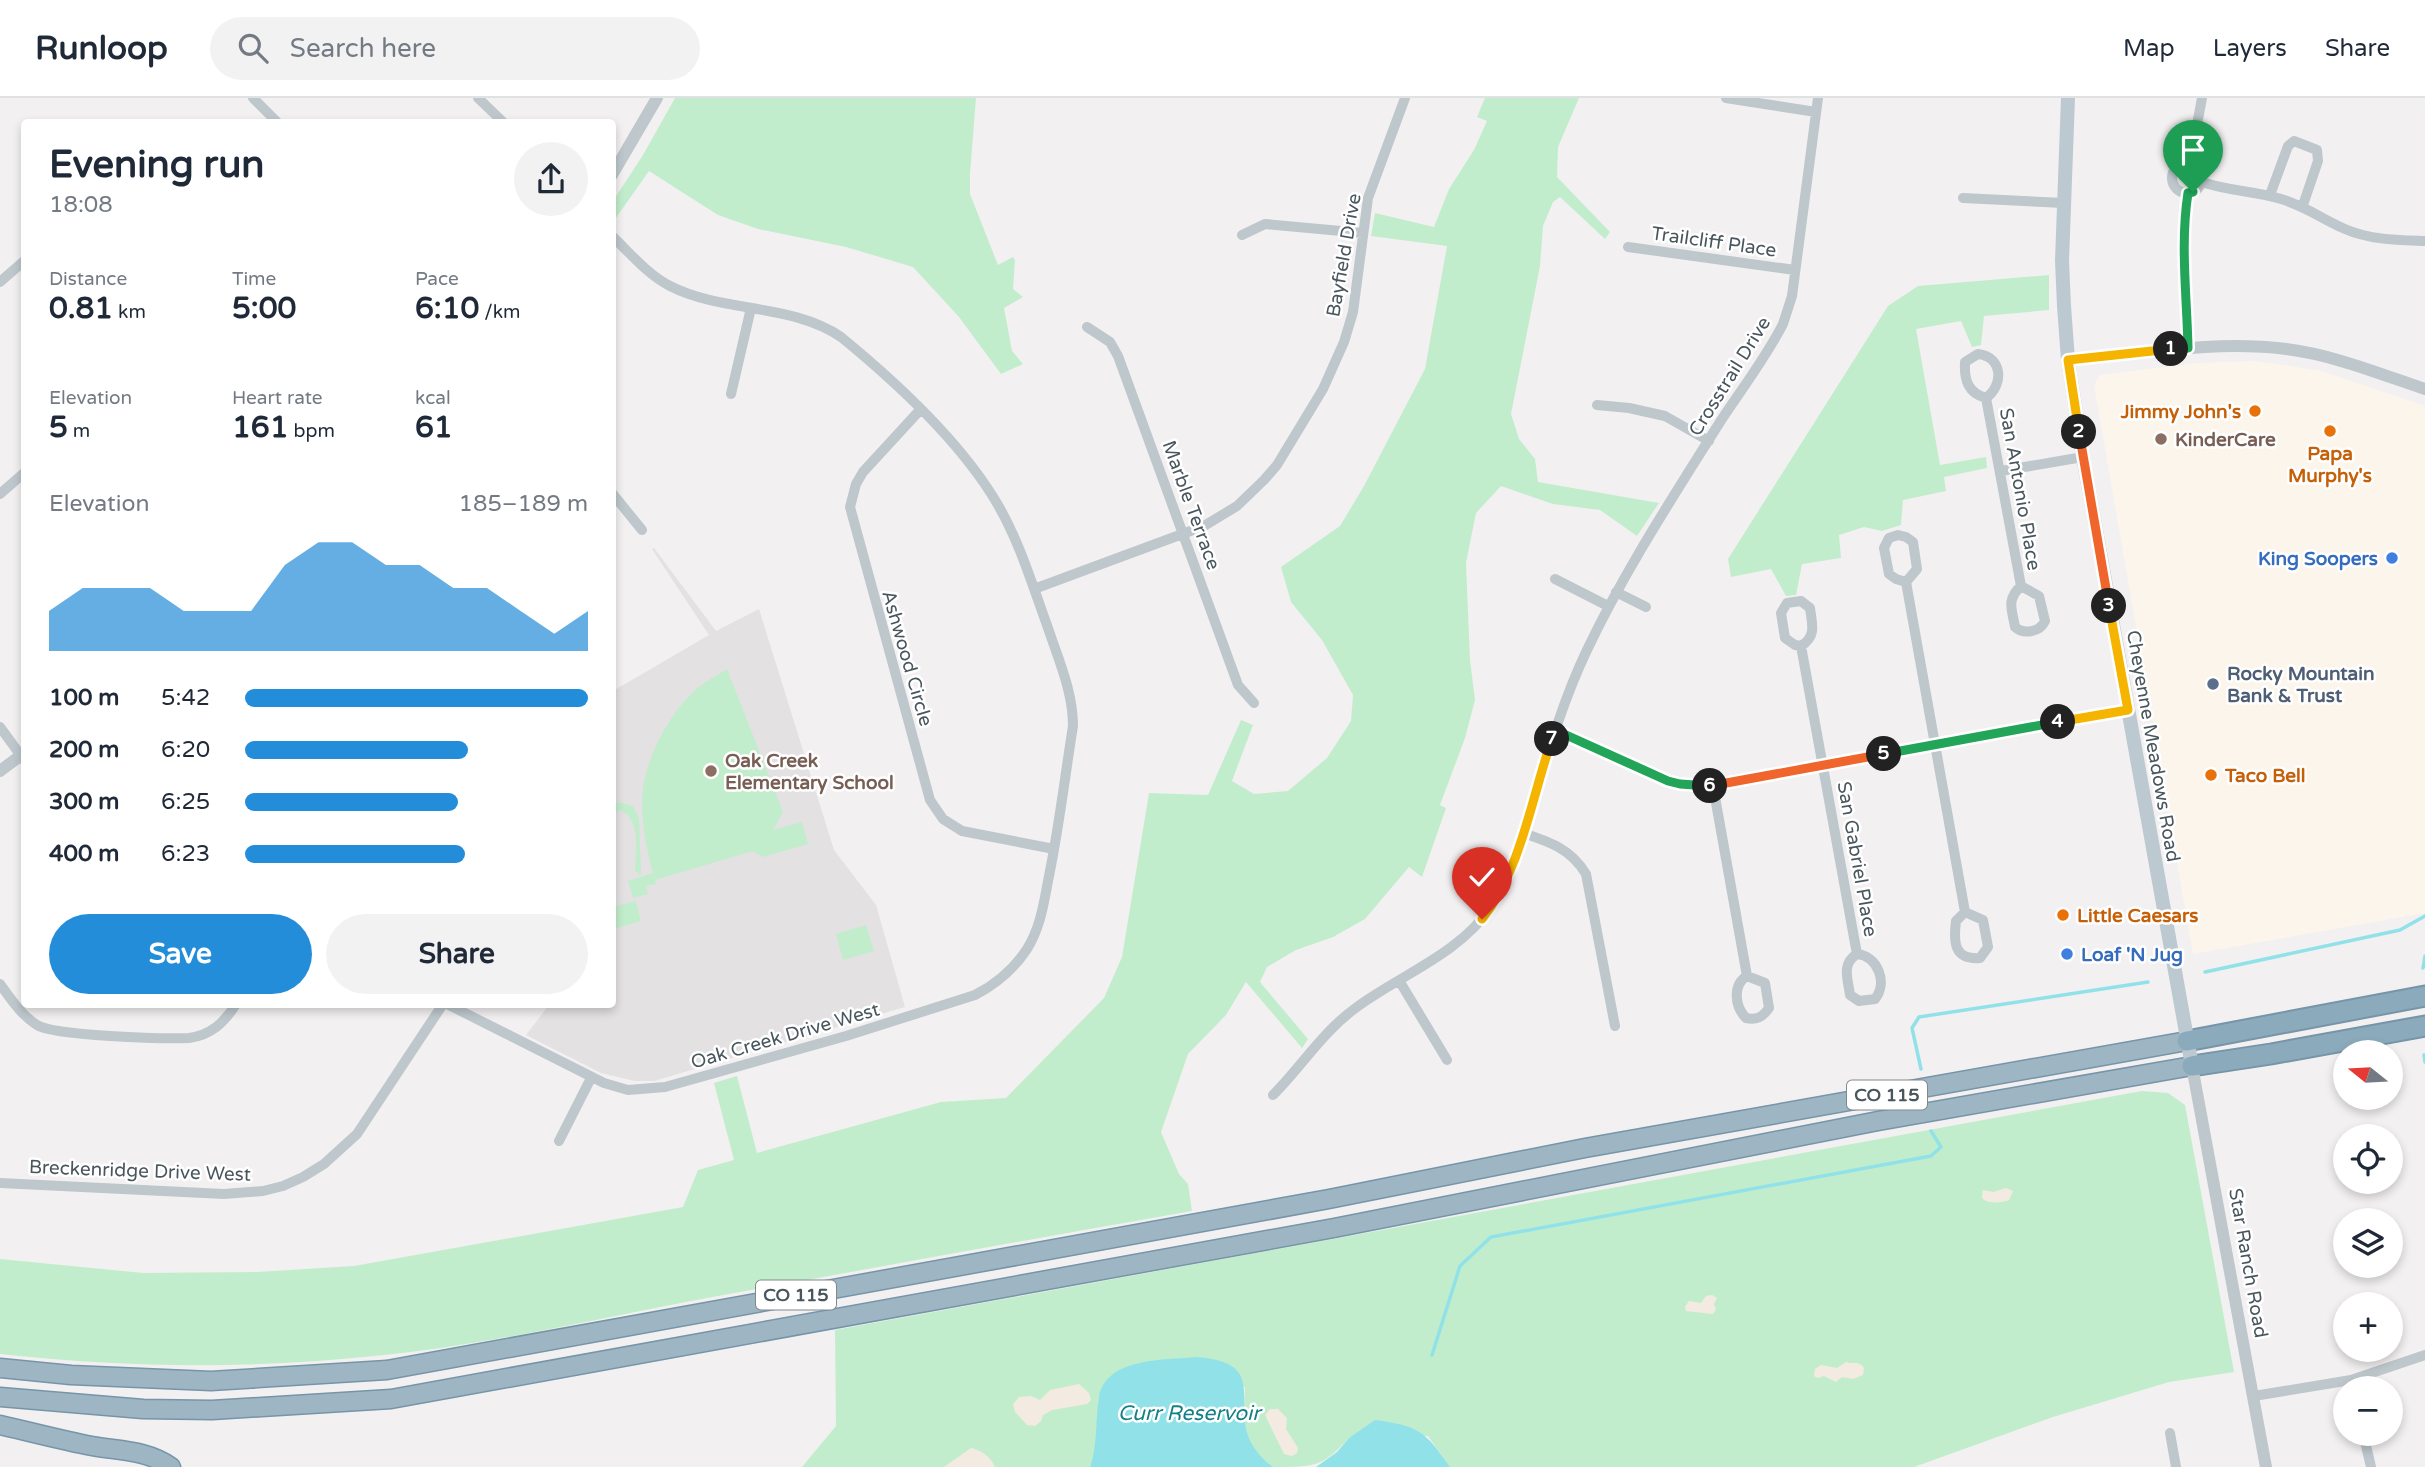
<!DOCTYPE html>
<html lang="en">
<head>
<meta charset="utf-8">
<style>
	body { margin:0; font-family:"Varela Round",sans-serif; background:#f2f2f3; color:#1f2937; height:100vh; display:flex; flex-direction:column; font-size:26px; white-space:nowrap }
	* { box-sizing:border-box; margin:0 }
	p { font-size:23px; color:#747a83 }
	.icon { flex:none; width:38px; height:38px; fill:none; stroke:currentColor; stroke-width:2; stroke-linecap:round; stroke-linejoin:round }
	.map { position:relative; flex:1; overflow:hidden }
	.drawer { position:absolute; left:21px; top:21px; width:595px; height:889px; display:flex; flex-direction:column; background:#fff; border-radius:7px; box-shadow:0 4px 10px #0003 }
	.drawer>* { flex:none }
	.needle { width:46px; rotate:288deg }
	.buttons { position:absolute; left:2333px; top:942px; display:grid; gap:14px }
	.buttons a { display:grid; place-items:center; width:70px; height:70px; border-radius:50%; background:#fff; box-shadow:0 4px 10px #0003; font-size:35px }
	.pin { position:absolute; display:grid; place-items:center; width:60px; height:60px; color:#fff; margin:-72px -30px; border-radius:50% 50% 50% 0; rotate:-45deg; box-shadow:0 0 7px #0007 }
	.pin .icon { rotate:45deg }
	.km { position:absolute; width:35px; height:35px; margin:-18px; border-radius:50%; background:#222; color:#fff; font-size:19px; line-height:35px; text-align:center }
	.round { display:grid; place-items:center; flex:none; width:74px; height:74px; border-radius:37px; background:#f2f2f3 }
	.overview { display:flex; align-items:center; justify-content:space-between; height:119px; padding:0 28px }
	h1 { font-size:38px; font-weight:700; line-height:52px }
	.stats { display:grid; grid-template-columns:repeat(3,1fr); gap:10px; height:119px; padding:7px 28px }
	.stats div { display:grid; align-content:center }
	.stats b { font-size:30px; font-weight:700 }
	.stats small { font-size:19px; font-weight:400 }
	.stats p { font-size:19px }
	.chart { height:196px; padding:14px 28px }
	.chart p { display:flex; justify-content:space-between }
	.chart svg { width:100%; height:126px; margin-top:7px; fill:#238dda; opacity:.7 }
	.action { display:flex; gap:14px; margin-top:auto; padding:14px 28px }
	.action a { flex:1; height:80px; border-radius:42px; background:#238dda; color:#fff; font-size:28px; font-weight:700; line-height:80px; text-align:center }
	.action a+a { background:#f2f2f3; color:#1f2937 }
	ul { padding:0 28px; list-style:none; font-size:23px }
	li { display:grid; grid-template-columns:112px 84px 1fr; align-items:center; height:52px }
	li i { height:18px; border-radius:9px; background:#238dda }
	header { display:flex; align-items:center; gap:42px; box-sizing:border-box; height:98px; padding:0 35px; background:#fff; border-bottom:2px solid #e0e1e3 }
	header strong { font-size:33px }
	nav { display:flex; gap:38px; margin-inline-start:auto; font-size:24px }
	.search { width:490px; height:63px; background:#f2f2f3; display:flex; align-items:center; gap:18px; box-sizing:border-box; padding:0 24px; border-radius:38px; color:#747a83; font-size:26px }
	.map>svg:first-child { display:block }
	.commercial { fill:#fbf5ec }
	.education { fill:#e3e1e2 }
	.green { fill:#c2edcc }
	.sand { fill:#f3ebe2 }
	.water { fill:#91e2e8 }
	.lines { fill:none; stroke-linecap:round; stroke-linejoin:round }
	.stream { stroke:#91e2e8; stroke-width:3.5 }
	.trunk-casing { stroke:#7695a8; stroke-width:21 }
	.motorway-casing { stroke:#7695a8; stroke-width:23 }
	.minor { stroke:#bdc7cc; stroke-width:10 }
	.tertiary { stroke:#bdc7cc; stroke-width:12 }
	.secondary { stroke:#bdc9d1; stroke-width:14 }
	.trunk { stroke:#9eb6c4; stroke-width:18 }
	.motorway { stroke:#8baabc; stroke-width:19 }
	.split-1-casing { stroke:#fff; stroke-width:14 }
	.split-2-casing { stroke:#fff; stroke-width:14 }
	.split-3-casing { stroke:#fff; stroke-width:14 }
	.split-4-casing { stroke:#fff; stroke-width:14 }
	.split-5-casing { stroke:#fff; stroke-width:14 }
	.split-6-casing { stroke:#fff; stroke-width:14 }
	.split-7-casing { stroke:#fff; stroke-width:14 }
	.split-8-casing { stroke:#fff; stroke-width:14 }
	.split-1 { stroke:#22a559; stroke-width:9 }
	.split-2 { stroke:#f5b400; stroke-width:9 }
	.split-3 { stroke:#f0652b; stroke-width:9 }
	.split-4 { stroke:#f5b400; stroke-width:9 }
	.split-5 { stroke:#22a559; stroke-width:9 }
	.split-6 { stroke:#f0652b; stroke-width:9 }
	.split-7 { stroke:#22a559; stroke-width:9 }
	.split-8 { stroke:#f5b400; stroke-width:9 }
	.food-dot { fill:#e8710a; stroke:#fff; stroke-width:2.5 }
	.education-dot { fill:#8d6e63; stroke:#fff; stroke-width:2.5 }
	.shop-dot { fill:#3f7fe0; stroke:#fff; stroke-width:2.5 }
	.service-dot { fill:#5c6f8a; stroke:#fff; stroke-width:2.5 }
	.labels { text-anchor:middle; stroke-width:5; stroke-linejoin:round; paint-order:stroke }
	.shield { fill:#fff; stroke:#80898e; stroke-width:2 }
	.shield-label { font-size:18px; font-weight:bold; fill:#49565d }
	.street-label { font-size:19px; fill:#49565d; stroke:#fff }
	.food-label { font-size:19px; font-weight:bold; fill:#c56008; stroke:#fff; text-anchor:start }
	.education-label { font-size:19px; font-weight:bold; fill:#785e54; stroke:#fff; text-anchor:start }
	.shop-label { font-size:19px; font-weight:bold; fill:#366cbe; stroke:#fff; text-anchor:end }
	.service-label { font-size:19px; font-weight:bold; fill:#4e5e75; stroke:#fff; text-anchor:start }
	.water-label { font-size:21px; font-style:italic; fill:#137f87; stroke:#fff }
</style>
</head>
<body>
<header>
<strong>Runloop</strong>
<div class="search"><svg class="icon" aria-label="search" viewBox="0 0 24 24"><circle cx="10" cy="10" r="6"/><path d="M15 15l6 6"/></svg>Search here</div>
<nav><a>Map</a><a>Layers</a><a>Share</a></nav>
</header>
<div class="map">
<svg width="2425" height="1369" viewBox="0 0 2425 1369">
	<rect width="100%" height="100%" fill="#f3f0f1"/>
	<path class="commercial" d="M2256,263L2322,273L2425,308V815L2193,856L2094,287L2100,277L2198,265Z"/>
	<path class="education" d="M654,450L716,533L759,511L834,752L876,807L905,909L654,983H635L601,975L526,937L549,907L612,906L613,593L709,537L652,451Z"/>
	<path class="green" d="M675,0H976L970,76V96L998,167L1013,159L1015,162L1013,191L1023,199L1004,210L1012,253L1023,266L1001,276L959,219L913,169L846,149L758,131L718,117L649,73L613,124V103L643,57Z
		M1485,0H1579L1558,49L1557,79L1610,134L1605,141L1560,99L1553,104L1543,128L1540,168L1511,316L1519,341L1535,361L1538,384L1659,405L1637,438L1600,412L1553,406L1501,388L1476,415L1466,465L1470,562L1475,602L1465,640L1440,707L1446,710L1422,779L1409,769L1365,821L1333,839L1296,852L1267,869L1260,884L1308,941L1302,950L1246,884L1226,917L1188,956L1161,1034L1179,1076L1188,1086L1192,1113C1025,1142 858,1173 691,1203C586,1223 481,1248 375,1258C249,1271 125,1270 0,1256V1161L143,1175L257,1174L354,1168L683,1109L698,1072L734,1062L714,985L737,978L757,1055L941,1004L1006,1000L1104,900L1122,859L1149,695L1208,697L1241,622L1253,627L1232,683L1254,696L1288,693L1327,660L1351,623L1353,597L1322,542L1291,504L1281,469L1340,428L1364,388L1425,271L1447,148L1371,138L1375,115L1434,129L1449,91L1474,52L1487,23L1477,19Z
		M2049,177V212L1984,218L1981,247L1972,249L1961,223L1916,231L1940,367L1986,359L1987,370L1944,379L1946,393L1903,402L1901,427L1882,433L1864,429L1839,437L1841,460L1802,466L1796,497L1786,498L1771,471L1731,479L1728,461L1888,208L1918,188Z
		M727,571L783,714L773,732L802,724L808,746L763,759L753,753L655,782L656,786L646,788L648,796L633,800L628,783L653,775C647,754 642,728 642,706C641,665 671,609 704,585C711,580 720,576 727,571Z
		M618,704L633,708L639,720L641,776L639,777L635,772C636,753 641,719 619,712L613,717V708Z
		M636,803L641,823L613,831V809Z
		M866,827L874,853L843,862L836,836Z
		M2142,993L2168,995L2185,1007L2234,1274L2169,1284L2053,1319L1914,1369H1450L1428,1338L1349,1340C1322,1369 1315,1369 1274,1369C1260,1363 1247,1344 1244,1329C1242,1317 1245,1302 1245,1289L1099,1298L1095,1352L1090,1369H802L836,1328L835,1232Z"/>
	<path class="sand" d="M2006,1090L2013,1093L2009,1102C2001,1105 1987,1106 1982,1100L1983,1092L1993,1094Z
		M1712,1197L1717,1200L1714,1206L1716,1211L1713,1216L1686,1213L1685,1209L1689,1203L1701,1205L1706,1198Z
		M1846,1264C1853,1267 1858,1262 1864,1270L1863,1277L1853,1281L1842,1279L1836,1284L1824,1278L1818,1280L1814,1278L1815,1271L1821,1267L1837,1270Z
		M1079,1286L1089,1295L1091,1302L1087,1306L1052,1312L1043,1317L1041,1323L1035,1328L1027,1327L1015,1314L1013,1306L1019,1299L1031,1298L1040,1302L1050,1292Z
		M1270,1311H1278L1287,1320L1286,1331L1298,1350L1297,1355L1292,1358L1284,1356L1265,1317Z
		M971,1350C981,1352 991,1359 995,1369H944Z"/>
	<path class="water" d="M1197,1259C1274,1265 1226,1310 1255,1351C1260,1358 1266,1365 1274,1369H1090C1098,1346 1095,1322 1099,1299C1106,1259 1166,1262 1197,1259Z
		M1375,1322C1419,1328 1425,1333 1450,1369H1316L1337,1354L1349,1340Z"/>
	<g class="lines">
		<path class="stream" d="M2423,870L2425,858
			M2205,874L2400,832L2425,818
			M2424,957L2425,964
			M1921,971L1912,930L1919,919L2148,884
			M1432,1257L1460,1168L1491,1139L1931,1058L1941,1049L1931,1033"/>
		<g class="trunk-casing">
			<path id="trunk" d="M0,1270L71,1277L211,1283L387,1272L1329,1101L1585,1050L2187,943
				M0,1299L143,1311L212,1312L391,1301L1334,1130L1878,1023L2192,968
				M0,1327C31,1334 61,1342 92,1348C120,1353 147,1352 171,1369"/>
		</g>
		<g class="motorway-casing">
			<path id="motorway" d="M2187,943L2425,898
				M2192,968L2271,956L2425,928"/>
		</g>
		<path class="minor" d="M253,0L277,24
			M478,0L503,24
			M1726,0L1816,14
			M2190,64L2202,0
			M2172 80a15 15 0 1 1 30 0a15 15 0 1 1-30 0Z
			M2202,84C2228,93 2255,93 2281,101C2307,109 2322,121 2345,131C2370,142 2398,142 2425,143
			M2188,95L2184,168L2188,249
			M2270,97L2288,48L2294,43L2317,52L2318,63L2303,107
			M1963,100L2064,105
			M1242,137L1265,126L1363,135
			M1628,149L1795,172
			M0,184L24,163
			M1087,229L1110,244L1118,258L1238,587L1254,605
			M1978,256C2003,259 2004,287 1986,300C1968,295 1964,282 1965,264Z
			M731,296L751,210
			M1986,300L2021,488
			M1597,307L1629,310L1665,318L1709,343
			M920,312L863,374L856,386L850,409L930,702L943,721L962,733L1054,751
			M2001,373L2083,359
			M612,395L642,432
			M0,396L24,375
			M1898,437L1906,439L1913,444L1917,471L1906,484L1896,481L1889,476L1884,450L1889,440Z
			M1555,481L1608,508
			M1906,484L1965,814
			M2021,488L2039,498L2045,523C2040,534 2024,537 2015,529C2012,511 2006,502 2021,488Z
			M1034,491L1204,428L1237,408L1264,382L1277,367L1323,291L1344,244L1353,214L1368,100L1405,0
			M1616,494L1646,509
			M1801,503L1810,510C1812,526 1817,538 1801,548L1795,547L1785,540L1781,515L1787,505Z
			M1801,548L1857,856
			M0,629L24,662
			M1555,632L1668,683L1699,688L2128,612
			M1713,688L1747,878
			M1523,735C1550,744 1571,751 1586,776L1615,928
			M1965,814L1983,822L1988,849L1980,860C1955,862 1953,846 1956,823Z
			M1857,856C1878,858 1888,885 1875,901L1859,903L1850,897C1848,881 1841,866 1857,856Z
			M1747,878L1765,885L1769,910C1762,920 1756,922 1746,920C1735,909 1732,887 1747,878Z
			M1400,884L1447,962
			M0,886C11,901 21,917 37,927C54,938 164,941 189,940C211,937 224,925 236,906
			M447,906L604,985L628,992L665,989L846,938L975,897C996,886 1014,871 1027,851C1041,829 1044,803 1049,778C1059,729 1065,678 1073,628C1073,594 1059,563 1048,530C1033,489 1020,445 998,407C962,345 896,284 841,239C791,205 723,215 670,188C648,177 630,155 612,138
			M1273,997C1302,968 1323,933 1357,909C1402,876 1458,857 1491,809C1513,777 1523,737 1534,701C1549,651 1564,600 1587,552C1625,472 1673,399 1720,324C1741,292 1765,261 1783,226L1792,198L1818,0
			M559,1043L591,980
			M0,1085L224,1096L263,1093L283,1088L303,1079L324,1066L357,1036L443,906
			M2254,1298L2351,1282L2425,1257
			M2170,1335L2176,1369
			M2363,1335L2371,1369"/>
		<path class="tertiary" d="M612,77L657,0
			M2068,262C2140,256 2214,242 2286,251C2334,257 2380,276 2425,291
			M0,673L24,655
			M2192,968L2266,1369"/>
		<path class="secondary" d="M2068,0L2062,163L2064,208L2068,262L2083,359L2192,968"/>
		<use href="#trunk" class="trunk"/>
		<use href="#motorway" class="motorway"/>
	</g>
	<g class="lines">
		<g class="split-1-casing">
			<path id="split-1" d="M2171,251L2188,250C2187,199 2180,146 2188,95L2193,94"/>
		</g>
		<g class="split-2-casing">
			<path id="split-2" d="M2079,334L2068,262L2171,251"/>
		</g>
		<g class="split-3-casing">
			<path id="split-3" d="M2079,334L2109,508"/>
		</g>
		<g class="split-4-casing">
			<path id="split-4" d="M2058,624L2128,612L2109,508"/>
		</g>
		<g class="split-5-casing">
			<path id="split-5" d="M1884,656L2058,624"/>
		</g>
		<g class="split-6-casing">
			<path id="split-6" d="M1710,688L1884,656"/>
		</g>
		<g class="split-7-casing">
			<path id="split-7" d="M1552,641L1555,632L1668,683L1680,686L1710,688"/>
		</g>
		<g class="split-8-casing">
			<path id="split-8" d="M1482,821C1522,770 1531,701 1552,641"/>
		</g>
		<use href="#split-1" class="split-1"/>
		<use href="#split-2" class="split-2"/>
		<use href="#split-3" class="split-3"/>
		<use href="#split-4" class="split-4"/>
		<use href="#split-5" class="split-5"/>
		<use href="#split-6" class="split-6"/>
		<use href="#split-7" class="split-7"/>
		<use href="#split-8" class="split-8"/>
	</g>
	<g class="food-dot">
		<circle cx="2255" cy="313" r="7"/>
		<circle cx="2330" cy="333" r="7"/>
		<circle cx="2211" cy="677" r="7"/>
		<circle cx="2063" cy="817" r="7"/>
	</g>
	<g class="education-dot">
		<circle cx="2161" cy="341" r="7"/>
		<circle cx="711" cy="673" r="7"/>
	</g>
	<g class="shop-dot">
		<circle cx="2392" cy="460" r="7"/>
		<circle cx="2067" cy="856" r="7"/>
	</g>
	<circle class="service-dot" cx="2213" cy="586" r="7"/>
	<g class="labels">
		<g class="shield">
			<rect x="1847" y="982.5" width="80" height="29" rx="5"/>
			<rect x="756" y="1182.5" width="80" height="29" rx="5"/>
		</g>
		<g class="shield-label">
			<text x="1887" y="1003">CO 115</text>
			<text x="796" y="1203">CO 115</text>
		</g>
		<g class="street-label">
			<text transform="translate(1714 143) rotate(8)" y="7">Trailcliff Place</text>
			<text transform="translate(1343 157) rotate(-80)" y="7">Bayfield Drive</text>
			<text transform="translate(1729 278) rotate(-58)" y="7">Crosstrail Drive</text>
			<text transform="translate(2021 391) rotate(80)" y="7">San Antonio Place</text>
			<text transform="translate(1192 407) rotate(70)" y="7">Marble Terrace</text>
			<text transform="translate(908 560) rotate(74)" y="7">Ashwood Circle</text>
			<text transform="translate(2154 648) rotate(80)" y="7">Cheyenne Meadows Road</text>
			<text transform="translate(1858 761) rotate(80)" y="7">San Gabriel Place</text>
			<text transform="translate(785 937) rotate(-16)" y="7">Oak Creek Drive West</text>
			<text transform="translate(140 1072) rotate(2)" y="7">Breckenridge Drive West</text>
			<text transform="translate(2249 1165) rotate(80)" y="7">Star Ranch Road</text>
		</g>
		<g class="food-label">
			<text x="2241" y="320" text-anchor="end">Jimmy John's</text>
			<text x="2330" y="362" text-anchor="middle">Papa<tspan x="2330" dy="22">Murphy's</tspan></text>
			<text x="2225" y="684">Taco Bell</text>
			<text x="2077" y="824">Little Caesars</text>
		</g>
		<g class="education-label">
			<text x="2175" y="348">KinderCare</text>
			<text x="725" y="669">Oak Creek<tspan x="725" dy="22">Elementary School</tspan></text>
		</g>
		<g class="shop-label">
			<text x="2378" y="467">King Soopers</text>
			<text x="2081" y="863" text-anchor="start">Loaf 'N Jug</text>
		</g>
		<g class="service-label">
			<text x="2227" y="582">Rocky Mountain<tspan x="2227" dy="22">Bank &amp; Trust</tspan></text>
		</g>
		<g class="water-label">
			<text x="1189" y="1322">Curr Reservoir</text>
		</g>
	</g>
</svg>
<div class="buttons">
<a><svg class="needle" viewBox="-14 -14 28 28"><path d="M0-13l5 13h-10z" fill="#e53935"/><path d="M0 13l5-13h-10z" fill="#747a83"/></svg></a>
<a><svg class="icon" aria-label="locate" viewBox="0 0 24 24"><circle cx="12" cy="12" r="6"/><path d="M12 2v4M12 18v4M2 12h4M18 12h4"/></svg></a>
<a><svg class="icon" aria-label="layers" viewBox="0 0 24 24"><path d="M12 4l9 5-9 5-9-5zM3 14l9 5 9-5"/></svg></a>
<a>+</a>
<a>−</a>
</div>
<div class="pin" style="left:2193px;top:94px;background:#1e9e55"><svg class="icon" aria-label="arrive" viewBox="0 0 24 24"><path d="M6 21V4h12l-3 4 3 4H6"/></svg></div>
<div class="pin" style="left:1482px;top:821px;background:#d93025"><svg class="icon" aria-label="check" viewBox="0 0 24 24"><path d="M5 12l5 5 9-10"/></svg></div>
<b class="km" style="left:2171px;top:251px">1</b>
<b class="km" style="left:2079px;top:334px">2</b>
<b class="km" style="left:2109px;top:508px">3</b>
<b class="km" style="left:2058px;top:624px">4</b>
<b class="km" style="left:1884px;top:656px">5</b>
<b class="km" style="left:1710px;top:688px">6</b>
<b class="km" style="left:1552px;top:641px">7</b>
<section class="drawer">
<div class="overview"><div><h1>Evening run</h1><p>18:08</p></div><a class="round"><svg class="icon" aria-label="share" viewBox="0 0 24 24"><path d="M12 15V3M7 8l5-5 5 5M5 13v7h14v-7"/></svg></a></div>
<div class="stats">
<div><p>Distance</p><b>0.81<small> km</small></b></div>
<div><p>Time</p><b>5:00</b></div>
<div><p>Pace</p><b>6:10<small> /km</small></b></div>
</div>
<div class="stats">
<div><p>Elevation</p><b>5<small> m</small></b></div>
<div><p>Heart rate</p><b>161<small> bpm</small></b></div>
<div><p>kcal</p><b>61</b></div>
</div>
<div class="chart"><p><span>Elevation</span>185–189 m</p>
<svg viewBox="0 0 160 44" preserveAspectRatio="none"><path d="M0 44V30L10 22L20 22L30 22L40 30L50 30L60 30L70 14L80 6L90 6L100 14L110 14L120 22L130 22L140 30L150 38L160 30V44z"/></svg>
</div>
<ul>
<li><b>100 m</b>5:42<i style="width:100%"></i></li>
<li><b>200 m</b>6:20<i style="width:65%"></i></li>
<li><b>300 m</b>6:25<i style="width:62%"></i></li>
<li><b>400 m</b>6:23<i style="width:64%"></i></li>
</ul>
<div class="action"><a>Save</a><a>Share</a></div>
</section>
</div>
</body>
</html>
